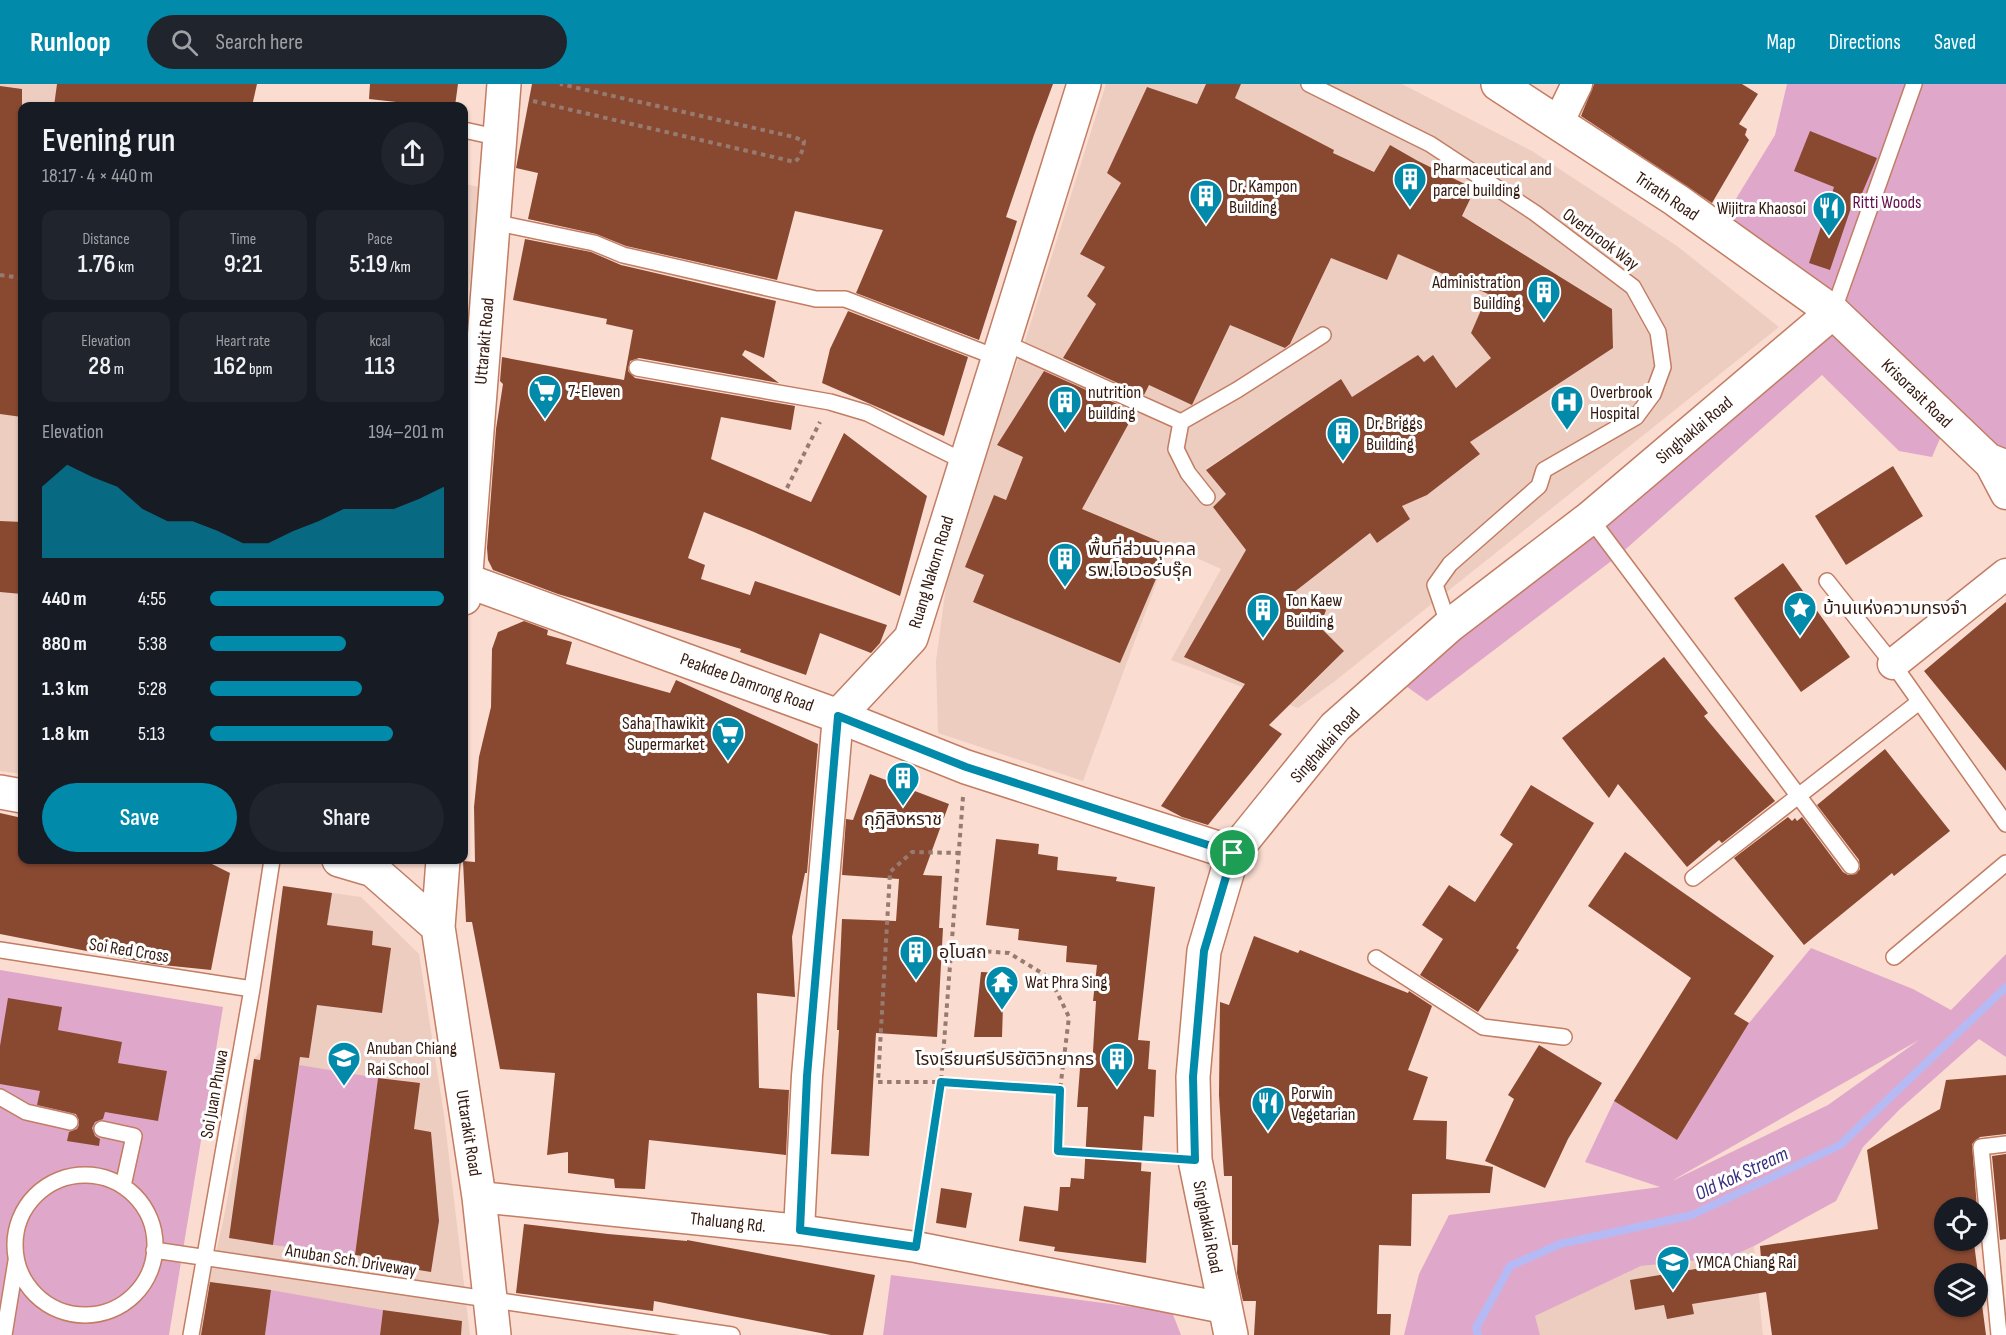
<!DOCTYPE html>
<html lang="en">
<head>
<meta charset="utf-8">
<style>
	body { margin:0; font-family:"Sofia Sans Condensed","Noto Sans Thai",sans-serif; background:#20242c; color:#f1f3f6; height:100vh; display:flex; flex-direction:column; font-size:22px; white-space:nowrap }
	* { box-sizing:border-box; margin:0 }
	p { font-size:20px; color:#9ea1a6 }
	.icon { flex:none; width:33px; height:33px; fill:none; stroke:currentColor; stroke-width:2; stroke-linecap:round; stroke-linejoin:round }
	.map { position:relative; flex:1; overflow:hidden }
	.details { position:absolute; left:18px; top:18px; width:450px; height:762px; display:flex; flex-direction:column; background:#171b24; border-radius:12px; box-shadow:0 2px 4px #0004 }
	.details>* { flex:none }
	.buttons { position:absolute; left:1934px; top:1113px; display:grid; gap:12px }
	.buttons a { display:grid; place-items:center; width:54px; height:54px; border-radius:50%; background:#171b24; box-shadow:0 2px 4px #0004; font-size:30px }
	.pin { position:absolute; display:grid; place-items:center; width:51px; height:51px; color:#fff; margin:-26px; border:3px solid #fff; border-radius:50%; box-shadow:0 2px 6px #0007 }
	.round { display:grid; place-items:center; flex:none; width:63px; height:63px; border-radius:32px; background:#20242c }
	.headline { display:flex; align-items:center; justify-content:space-between; height:102px; padding:0 24px }
	h1 { font-size:33px; font-weight:600; line-height:45px }
	.metrics { display:grid; grid-template-columns:repeat(3,1fr); gap:9px; height:102px; padding:6px 24px }
	.metrics div { display:grid; align-content:center; border-radius:12px; background:#20242c; text-align:center }
	.metrics b { font-size:26px; font-weight:600 }
	.metrics small { font-size:16px; font-weight:400 }
	.metrics p { font-size:16px }
	.chart { height:168px; padding:12px 24px }
	.chart p { display:flex; justify-content:space-between }
	.chart svg { width:100%; height:108px; margin-top:6px; fill:#018aaa; opacity:.7 }
	.button { display:flex; gap:12px; margin-top:auto; padding:12px 24px }
	.button a { flex:1; height:69px; border-radius:36px; background:#018aaa; color:#fff; font-size:24px; font-weight:600; line-height:69px; text-align:center }
	.button a+a { background:#20242c; color:#f1f3f6 }
	ul { padding:0 24px; list-style:none; font-size:20px }
	li { display:grid; grid-template-columns:96px 72px 1fr; align-items:center; height:45px }
	li i { height:15px; border-radius:8px; background:#018aaa }
	header { display:flex; align-items:center; gap:36px; box-sizing:border-box; height:84px; padding:0 30px; background:#018aaa; color:#fff }
	header strong { font-size:28px }
	nav { display:flex; gap:33px; margin-inline-start:auto; font-size:21px }
	.search { width:420px; height:54px; background:#20242c; display:flex; align-items:center; gap:15px; box-sizing:border-box; padding:0 21px; border-radius:33px; color:#9ea1a6; font-size:22px }
	.map>svg:first-child { display:block }
	.built { fill:#eecdc1; fill-rule:evenodd }
	.green { fill:#dfa8ca; fill-rule:evenodd }
	.lines { fill:none; stroke-linecap:round; stroke-linejoin:round }
	.stream { stroke:#b6baf4; stroke-width:8 }
	.building { fill:#894931; fill-rule:evenodd }
	.service-casing { stroke:#c27d63; stroke-width:18 }
	.minor-casing { stroke:#c27d63; stroke-width:33 }
	.tertiary-casing { stroke:#c27d63; stroke-width:36 }
	.secondary-casing { stroke:#c27d63; stroke-width:36 }
	.path { stroke:#987b70; stroke-width:4; stroke-dasharray:4.5 4.5; stroke-linecap:butt }
	.service { stroke:#fff; stroke-width:15 }
	.minor { stroke:#fff; stroke-width:30 }
	.tertiary { stroke:#fff; stroke-width:33 }
	.secondary { stroke:#fff; stroke-width:33 }
	.route-casing { stroke:#fff; stroke-width:12 }
	.route { stroke:#018aaa; stroke-width:8 }
	.labels { text-anchor:middle; stroke-width:6; stroke-linejoin:round; paint-order:stroke }
	.poi-label { font-size:18px; fill:#34190f; stroke:#fff; text-anchor:start }
	.street-label { font-size:18px; fill:#34190f; stroke:#fff }
	.park-label { font-size:18px; fill:#630e4c; stroke:#fff }
	.water-label { font-size:20px; font-style:italic; fill:#373082; stroke:#fff }
</style>
</head>
<body>
<header>
<strong>Runloop</strong>
<div class="search"><svg class="icon" aria-label="search" viewBox="0 0 24 24"><circle cx="10" cy="10" r="6"/><path d="M15 15l6 6"/></svg>Search here</div>
<nav><a>Map</a><a>Directions</a><a>Saved</a></nav>
</header>
<div class="map">
<svg width="2006" height="1251" viewBox="0 0 2006 1251">
	<rect width="100%" height="100%" fill="#fbdcd0"/>
	<path class="built" d="M0,0H92L154,22H22V690L0,687Z
		M1106,0H1206L1197,20L1147,3L1107,89L1121,99L1080,169L1105,183L1087,212L1096,220L1069,264L1192,321L1230,241L1288,265L1328,181L1303,170L1330,113L1313,103L1334,66L1235,14L1241,0H1402L1532,67L1677,162L1779,243L1335,597L1298,624L1171,576L1221,485L1170,462L1083,697L938,649L936,577L947,495L984,371L1025,257ZM1390,61L1418,77L1475,105L1448,163L1411,143L1386,196L1329,173L1362,105L1339,95L1350,77L1374,89ZM1471,137L1612,225L1613,264L1484,349L1454,305L1491,274L1471,249L1488,210L1437,187ZM1418,271L1424,278L1434,272L1453,300L1441,308L1467,354L1480,370L1427,411L1402,422L1409,435L1377,459L1370,449L1318,489L1299,469L1273,489L1258,464L1249,470L1213,423L1226,410L1206,385L1340,296L1352,313ZM1045,286L1132,332L1090,409L1047,386L1040,396L1018,386L1023,373L997,361ZM1238,480L1325,526L1320,543L1344,567L1292,619L1279,615L1185,573Z
		M464,100L485,104L464,233Z
		M283,802L361,813L419,870L444,1031L470,1251H196L223,1138L254,975L261,967Z
		M1754,1162L1763,1251H1540L1534,1232L1641,1182L1730,1173Z"/>
	<path class="green" d="M1787,0H2006V383L1947,338L1932,373L1899,367L1822,291L1618,472L1427,617L1403,600L1832,229L1723,136L1775,51Z
		M1811,864L1913,905L1951,926L2006,870V973L1979,955L1900,1025L1863,1063L1836,1117L1754,1162L1730,1173L1641,1182L1535,1232L1540,1251H1404L1419,1190L1449,1131L1660,1103L1585,1078L1614,1017L1677,1056L1749,939ZM1919,956L1828,1021L1674,1096L1675,1095Z
		M0,886L223,923L169,1251H0Z
		M299,981L378,994L355,1171L273,1161Z
		M891,1191L1172,1228L1181,1251H883Z
		M271,1206L383,1226L380,1251H265Z"/>
	<g class="lines">
		<path class="stream" d="M1478,1251L1476,1244L1510,1182L1560,1160L1692,1131L1840,1061L2006,903"/>
	</g>
	<path class="building" d="M57,0H257L252,22H54Z
		M370,0H458L455,22H433L369,15Z
		M532,0H1053L1034,51L1006,133L1017,137L979,256L856,209L883,146L795,127L777,196L626,162L596,150L528,135L538,89L516,84Z
		M1206,0H1241L1235,14L1334,66L1333,69L1374,88L1390,61L1418,77L1475,105L1462,132L1612,225L1613,264L1470,358L1480,370L1427,411L1402,422L1410,435L1377,459L1370,449L1293,509L1326,526L1320,543L1344,567L1269,641L1282,650L1208,741L1182,733L1161,722L1245,600L1184,573L1246,466L1213,423L1226,410L1206,386L1341,295L1352,313L1418,271L1424,278L1433,271L1456,304L1491,274L1471,249L1488,210L1398,170L1387,196L1331,174L1290,260L1285,264L1230,241L1192,321L1149,301L1144,311L1063,274L1096,220L1087,212L1105,183L1080,170L1121,99L1107,89L1147,3L1197,20Z
		M1594,0H1742L1758,10L1739,40L1747,45L1745,51L1749,56L1712,119L1581,32Z
		M0,2L22,5V333L0,330Z
		M1810,47L1877,74L1860,114L1855,112L1830,186L1809,179L1834,103L1794,87Z
		M525,155L591,168L621,181L776,217L764,274L745,266L742,271L779,299L639,274L630,277L628,287L635,294L795,322L791,346L721,333L711,375L811,418L844,349L927,412L900,512L754,448L704,428L688,474L705,481L701,495L750,511L755,497L887,541L880,559L871,569L820,549L806,591L740,568L741,565L558,510L493,486L488,476L487,464L496,345L503,300L500,297L502,273L624,296L633,246L606,240L607,235L513,216Z
		M848,227L968,273L944,352L822,299L830,265Z
		M1044,287L1135,328L1082,425L1170,462L1120,579L973,518L984,491L965,483L994,411L1006,416L1023,373L997,361Z
		M1893,382L1923,432L1846,481L1815,432Z
		M0,437L22,438V510L0,508Z
		M1783,479L1850,573L1801,608L1734,514Z
		M2006,518V687L1924,587Z
		M524,537L548,546L547,551L572,558L566,580L670,609L676,596L818,660L807,789H805L792,853L795,913L757,909L759,1004L789,1006L786,1071L649,1056L645,1105L615,1104L614,1095L568,1089V1068L547,1071L555,989L500,985L472,838H466L463,777L475,778L474,723L479,673L491,623L492,565L498,548Z
		M1664,573L1708,629L1704,632L1775,717L1722,759L1719,756L1687,783L1618,700L1609,714L1562,654Z
		M1885,665L1950,747L1894,792L1892,789L1804,861L1734,774L1788,733L1792,737L1795,734L1797,737L1802,733L1843,788L1848,791L1856,790L1860,785L1859,776L1817,721Z
		M870,690L949,720L923,791L942,792L939,844H943L937,953L876,949L869,1072L831,1070L839,946H837L842,835L896,837L899,795L842,791L846,735L853,736Z
		M1531,701L1594,739L1516,864L1519,866L1478,928L1420,891L1443,855L1422,841L1449,801L1475,818L1513,760L1500,751Z
		M0,729L22,734V776H195L206,777L230,789L211,886L153,880L0,850Z
		M996,755L1039,760L1038,770L1058,773L1057,786L1117,793L1116,797L1155,803L1138,956L1150,957L1148,985L1156,986L1154,1033L1144,1032L1141,1087L1151,1088L1146,1179L1054,1167L1055,1163L1019,1157L1024,1122L1058,1127L1060,1103H1070L1071,1094L1084,1095L1088,1023H1077L1080,984H1092L1096,917H1093L1097,881L1066,878L1067,862L1018,856L1019,845L986,841Z
		M1625,768L1774,872L1734,930L1749,939L1677,1056L1614,1017L1691,894L1588,822Z
		M283,802L332,809L327,841L373,847L372,861L391,864L382,929L317,921L309,974L300,973L273,1161L229,1154L254,975L260,976Z
		M1254,852L1298,869L1300,866L1408,909L1409,907L1432,922L1408,986L1428,993L1413,1036L1447,1037L1446,1075L1493,1083L1490,1109L1412,1110L1411,1162L1379,1161L1377,1230H1391L1390,1251H1254L1256,1217H1243L1237,1189L1238,1161H1232V1092H1224L1219,1011L1220,918L1229,921Z
		M981,888L1004,889L1002,953H974Z
		M8,914L62,923L58,946L122,958L118,979L167,987L158,1037L105,1028L103,1035L95,1038L92,1044L95,1052L100,1055L99,1062L67,1057L69,1048L77,1045L79,1041V1036L76,1030L37,1021L40,1007L0,1000V962Z
		M1539,961L1602,999L1568,1055L1545,1104L1485,1077L1514,1015L1508,1011Z
		M2006,991V1050L1980,1053L1972,1060L1977,1124H1944V1156H1977V1124L1980,1158L1974,1159L1986,1251H1772L1766,1208L1692,1220L1694,1230L1667,1235L1664,1221L1635,1226L1630,1196L1761,1174L1760,1162L1878,1145L1867,1066L1940,1025L1946,996ZM1944,1190H1977V1222H1944Z
		M378,994L420,999L414,1045L431,1048L439,1137L431,1188L400,1183L401,1177L355,1171Z
		M2006,1070V1155L2000,1156L1992,1072Z
		M941,1104L972,1109L966,1144L936,1139Z
		M524,1140L608,1150L687,1157V1156L875,1191L863,1251H831L654,1217L653,1227L516,1209Z
		M210,1198L271,1206L265,1251H201Z
		M383,1226L462,1237L461,1251H380Z"/>
	<g class="lines">
		<g class="service-casing">
			<path id="service" d="M1309,0L1430,60L1535,129L1633,203L1658,248L1663,283L1653,310L1636,333L1544,386L1539,402L1450,480L1435,501L1449,542
				M464,46L500,54
				M493,138L594,159L623,171L816,215H845L998,274
				M1833,228L1914,0
				M1003,258L1181,338L1237,306L1323,251
				M637,284L830,318L867,329L965,378
				M1181,338L1176,365L1188,389L1207,413
				M1590,434L1851,782
				M1827,497L1893,580L2006,740
				M1693,794L1919,618
				M0,866L252,905
				M1894,873L2006,779
				M1376,874L1483,943L1564,953
				M0,1013L26,1028L70,1038
				M102,1045L134,1052L123,1102
				M15 1161a70 70 0 1 1 140 0a70 70 0 1 1-140 0Z
				M154,1166L732,1251
				M4,1251L16,1177
				M191,1251L252,905L272,776
				M1999,1251L1981,1063L2006,1060"/>
		</g>
		<g class="minor-casing">
			<path id="minor" d="M1558,39L1577,0
				M1988,376L2006,410
				M1893,580L2006,490
				M479,1113L799,1146L916,1163L1224,1224
				M799,1146L807,992L838,632"/>
		</g>
		<g class="tertiary-casing">
			<path id="tertiary" d="M1498,0L1676,116L1833,228L1988,376L2006,383
				M465,496L838,632L966,683L1233,769
				M464,514L504,0
				M838,632L911,554L1084,0
				M0,708L22,712
				M339,776L373,786L438,843
				M443,776L438,843L479,1113L494,1251"/>
		</g>
		<g class="secondary-casing">
			<path id="secondary" d="M1231,1251L1195,1076L1193,993L1204,867L1233,769L1335,643L1449,542L1590,434L1833,228"/>
		</g>
		<path class="path" d="M533,17L795,78C801,72 803,66 804,57L794,53L560,0
			M0,191L22,194
			M787,404L820,338
			M963,713L941,998L1060,1006L1058,1067L1165,1074
			M951,865L1009,869L1050,894L1069,933L1060,1006
			M920,1136L941,998H878L890,788L912,768L959,769"/>
		<use href="#service" class="service"/>
		<use href="#minor" class="minor"/>
		<use href="#tertiary" class="tertiary"/>
		<use href="#secondary" class="secondary"/>
	</g>
	<g class="lines">
		<g class="route-casing">
			<path id="route" d="M838,632L966,683L1233,769L1204,867L1193,993L1195,1076L1058,1067L1060,1006L941,998L916,1163L800,1146L807,992Z"/>
		</g>
		<use href="#route" class="route"/>
	</g>
	<defs>
		<g id="building-pin" transform="scale(1.725)"><path d="M0 17L-7.5 6A9.5 9.5 0 1 1 7.5 6Z" fill="#018aaa" stroke="#fff"/><path d="M-4-6H4V6H1V3H-1V6H-4ZM-2.5-4.3h1.7v1.8h-1.7ZM.8-4.3h1.7v1.8H.8ZM-2.5-1h1.7V.8h-1.7ZM.8-1h1.7V.8H.8Z" fill="#fff"/></g>
		<g id="restaurant-pin" transform="scale(1.725)"><path d="M0 17L-7.5 6A9.5 9.5 0 1 1 7.5 6Z" fill="#018aaa" stroke="#fff"/><path d="M-5-6h1v4h1v-4h1v4h1v-4h1v5L-1.5 .5V6h-2V.5L-5-1ZM5-6V6H3V1.5H1.5Q1.5-4 5-6Z" fill="#fff"/></g>
		<g id="supermarket-pin" transform="scale(1.725)"><path d="M0 17L-7.5 6A9.5 9.5 0 1 1 7.5 6Z" fill="#018aaa" stroke="#fff"/><path d="M-6-5.5h2.5l.6 2H6L4.5 2H-2.5L-4.4-4H-6ZM-1.5 3.2a1.3 1.3 0 1 0 .1 0ZM3 3.2a1.3 1.3 0 1 0 .1 0Z" fill="#fff"/></g>
		<g id="hospital-pin" transform="scale(1.725)"><path d="M0 17L-7.5 6A9.5 9.5 0 1 1 7.5 6Z" fill="#018aaa" stroke="#fff"/><path d="M-5-5h3v3.5h4V-5h3V5h-3V1.5h-4V5h-3Z" fill="#fff"/></g>
		<g id="sight-pin" transform="scale(1.725)"><path d="M0 17L-7.5 6A9.5 9.5 0 1 1 7.5 6Z" fill="#018aaa" stroke="#fff"/><path d="M0-6L1.8-2.2L6-1.7L2.9 1.2L3.7 5.4L0 3.3L-3.7 5.4L-2.9 1.2L-6-1.7L-1.8-2.2Z" fill="#fff"/></g>
		<g id="temple-pin" transform="scale(1.725)"><path d="M0 17L-7.5 6A9.5 9.5 0 1 1 7.5 6Z" fill="#018aaa" stroke="#fff"/><path d="M0-6L5-2H3V0L6.5 2.5H4V6H1.5V3h-3V6H-4V2.5H-6.5L-3 0V-2H-5Z" fill="#fff"/></g>
		<g id="school-pin" transform="scale(1.725)"><path d="M0 17L-7.5 6A9.5 9.5 0 1 1 7.5 6Z" fill="#018aaa" stroke="#fff"/><path d="M0-5L7-2L0 1L-7-2ZM-4 1L0 2.5L4 1V4Q0 6-4 4Z" fill="#fff"/></g>
	</defs>
	<g fill-rule="evenodd">
		<use href="#building-pin" x="1410" y="95"/>
		<use href="#building-pin" x="1206" y="112"/>
		<use href="#restaurant-pin" x="1829" y="124"/>
		<use href="#building-pin" x="1544" y="208"/>
		<use href="#supermarket-pin" x="545" y="307"/>
		<use href="#building-pin" x="1065" y="318"/>
		<use href="#hospital-pin" x="1567" y="318"/>
		<use href="#building-pin" x="1343" y="349"/>
		<use href="#building-pin" x="1065" y="475"/>
		<use href="#sight-pin" x="1800" y="524"/>
		<use href="#building-pin" x="1263" y="526"/>
		<use href="#supermarket-pin" x="728" y="649"/>
		<use href="#building-pin" x="903" y="694"/>
		<use href="#building-pin" x="916" y="868"/>
		<use href="#temple-pin" x="1002" y="898"/>
		<use href="#school-pin" x="344" y="974"/>
		<use href="#building-pin" x="1117" y="975"/>
		<use href="#restaurant-pin" x="1268" y="1019"/>
		<use href="#school-pin" x="1673" y="1178"/>
	</g>
	<g class="labels">
		<g class="poi-label">
			<text x="1433" y="91">Pharmaceutical and<tspan x="1433" dy="21">parcel building</tspan></text>
			<text x="1229" y="108">Dr. Kampon<tspan x="1229" dy="21">Building</tspan></text>
			<text x="1806" y="130" text-anchor="end">Wijitra Khaosoi</text>
			<text x="1521" y="204" text-anchor="end">Administration<tspan x="1521" dy="21">Building</tspan></text>
			<text x="568" y="313">7-Eleven</text>
			<text x="1088" y="314">nutrition<tspan x="1088" dy="21">building</tspan></text>
			<text x="1590" y="314">Overbrook<tspan x="1590" dy="21">Hospital</tspan></text>
			<text x="1366" y="345">Dr. Briggs<tspan x="1366" dy="21">Building</tspan></text>
			<text x="1088" y="471">พื้นที่ส่วนบุคคล<tspan x="1088" dy="21">รพ.โอเวอร์บรุ๊ค</tspan></text>
			<text x="1286" y="522">Ton Kaew<tspan x="1286" dy="21">Building</tspan></text>
			<text x="1823" y="530">บ้านแห่งความทรงจำ</text>
			<text x="705" y="645" text-anchor="end">Saha Thawikit<tspan x="705" dy="21">Supermarket</tspan></text>
			<text x="903" y="741" text-anchor="middle">กุฏิสิงหราช</text>
			<text x="939" y="874">อุโบสถ</text>
			<text x="1025" y="904">Wat Phra Sing</text>
			<text x="367" y="970">Anuban Chiang<tspan x="367" dy="21">Rai School</tspan></text>
			<text x="1094" y="981" text-anchor="end">โรงเรียนศรีปริยัติวิทยากร</text>
			<text x="1291" y="1015">Porwin<tspan x="1291" dy="21">Vegetarian</tspan></text>
			<text x="1696" y="1184">YMCA Chiang Rai</text>
		</g>
		<g class="street-label">
			<text transform="translate(1667 112) rotate(34)" y="6">Trirath Road</text>
			<text transform="translate(1601 155) rotate(37)" y="6">Overbrook Way</text>
			<text transform="translate(484 257) rotate(-85)" y="6">Uttarakit Road</text>
			<text transform="translate(1917 309) rotate(44)" y="6">Krisorasit Road</text>
			<text transform="translate(1694 346) rotate(-40)" y="6">Singhaklai Road</text>
			<text transform="translate(931 488) rotate(-73)" y="6">Ruang Nakorn Road</text>
			<text transform="translate(747 598) rotate(20)" y="6">Peakdee Damrong Road</text>
			<text transform="translate(1325 661) rotate(-48)" y="6">Singhaklai Road</text>
			<text transform="translate(129 866) rotate(9)" y="6">Soi Red Cross</text>
			<text transform="translate(214 1010) rotate(-80)" y="6">Soi Juan Phuwa</text>
			<text transform="translate(469 1049) rotate(81)" y="6">Uttarakit Road</text>
			<text transform="translate(728 1138) rotate(6)" y="6">Thaluang Rd.</text>
			<text transform="translate(1208 1143) rotate(79)" y="6">Singhaklai Road</text>
			<text transform="translate(351 1176) rotate(9)" y="6">Anuban Sch. Driveway</text>
		</g>
		<g class="park-label">
			<text x="1887" y="124">Ritti Woods</text>
		</g>
		<g class="water-label">
			<text transform="translate(1741 1089) rotate(-25)" y="7">Old Kok Stream</text>
		</g>
	</g>
</svg>
<div class="buttons">
<a><svg class="icon" aria-label="locate" viewBox="0 0 24 24"><circle cx="12" cy="12" r="6"/><path d="M12 2v4M12 18v4M2 12h4M18 12h4"/></svg></a>
<a><svg class="icon" aria-label="layers" viewBox="0 0 24 24"><path d="M12 4l9 5-9 5-9-5zM3 14l9 5 9-5"/></svg></a>
</div>
<div class="pin" style="left:1233px;top:769px;background:#1e9e55"><svg class="icon" aria-label="arrive" viewBox="0 0 24 24"><path d="M6 21V4h12l-3 4 3 4H6"/></svg></div>
<section class="details">
<div class="headline"><div><h1>Evening run</h1><p>18:17 · 4 × 440 m</p></div><a class="round"><svg class="icon" aria-label="share" viewBox="0 0 24 24"><path d="M12 15V3M7 8l5-5 5 5M5 13v7h14v-7"/></svg></a></div>
<div class="metrics">
<div><p>Distance</p><b>1.76<small> km</small></b></div>
<div><p>Time</p><b>9:21</b></div>
<div><p>Pace</p><b>5:19<small> /km</small></b></div>
</div>
<div class="metrics">
<div><p>Elevation</p><b>28<small> m</small></b></div>
<div><p>Heart rate</p><b>162<small> bpm</small></b></div>
<div><p>kcal</p><b>113</b></div>
</div>
<div class="chart"><p><span>Elevation</span>194–201 m</p>
<svg viewBox="0 0 160 44" preserveAspectRatio="none"><path d="M0 44V15L10 6L20 11L30 15L40 24L50 29L60 29L70 33L80 38L90 38L100 33L110 29L120 24L130 24L140 24L150 20L160 15V44z"/></svg>
</div>
<ul>
<li><b>440 m</b>4:55<i style="width:100%"></i></li>
<li><b>880 m</b>5:38<i style="width:58%"></i></li>
<li><b>1.3 km</b>5:28<i style="width:65%"></i></li>
<li><b>1.8 km</b>5:13<i style="width:78%"></i></li>
</ul>
<div class="button"><a>Save</a><a>Share</a></div>
</section>
</div>
</body>
</html>
